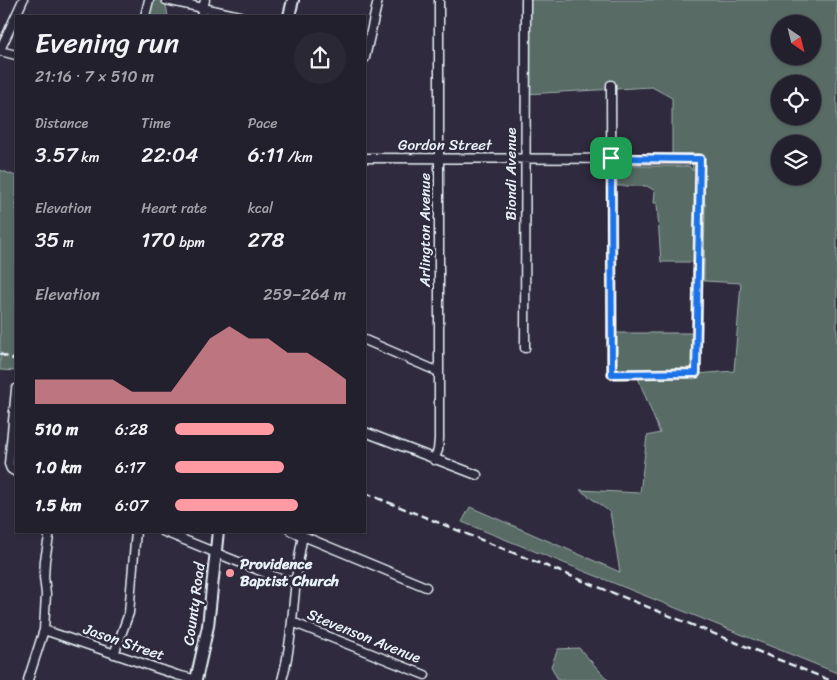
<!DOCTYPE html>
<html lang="en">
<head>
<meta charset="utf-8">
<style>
	body { margin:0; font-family:Sriracha,sans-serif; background:#2b2836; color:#f1f3f6; height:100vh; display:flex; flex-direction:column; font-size:19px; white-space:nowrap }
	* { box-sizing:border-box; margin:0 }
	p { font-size:16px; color:#a3a3aa }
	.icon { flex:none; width:28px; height:28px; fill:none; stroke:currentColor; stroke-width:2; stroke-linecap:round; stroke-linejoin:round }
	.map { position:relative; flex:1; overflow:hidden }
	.panel { position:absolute; left:15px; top:15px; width:351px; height:518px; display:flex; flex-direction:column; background:#23202e; border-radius:0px; box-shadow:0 1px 4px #0004,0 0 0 1px #403e4a }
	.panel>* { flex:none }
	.needle { width:32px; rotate:145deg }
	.controls { position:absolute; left:771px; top:15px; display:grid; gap:10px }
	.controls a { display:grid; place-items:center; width:50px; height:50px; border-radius:50%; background:#23202e; box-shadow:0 1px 4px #0004,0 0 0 1px #403e4a; font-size:25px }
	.pin { position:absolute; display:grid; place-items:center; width:42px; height:42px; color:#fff; margin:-21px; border-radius:10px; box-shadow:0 2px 8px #0006 }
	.round { display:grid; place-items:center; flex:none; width:52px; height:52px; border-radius:26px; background:#2b2836 }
	.headline { display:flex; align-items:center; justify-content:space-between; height:85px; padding:0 20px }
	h1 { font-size:28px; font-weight:600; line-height:38px }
	.figures { display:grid; grid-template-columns:repeat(3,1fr); gap:8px; height:85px; padding:5px 20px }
	.figures div { display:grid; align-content:center }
	.figures b { font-size:21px; font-weight:600 }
	.figures small { font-size:14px; font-weight:400 }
	.figures p { font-size:14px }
	.chart { height:140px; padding:10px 20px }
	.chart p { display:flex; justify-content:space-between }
	.chart svg { width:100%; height:90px; margin-top:5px; fill:#ff9aa2; opacity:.7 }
	ul { padding:0 20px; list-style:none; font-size:16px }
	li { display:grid; grid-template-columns:80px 60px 1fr; align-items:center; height:38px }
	li i { height:12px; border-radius:6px; background:#ff9aa2 }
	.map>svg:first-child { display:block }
	.green { fill:#586c65; stroke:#a0aeae; fill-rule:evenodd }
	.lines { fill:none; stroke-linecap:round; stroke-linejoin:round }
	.minor-casing { stroke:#e8f1f8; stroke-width:11 }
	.tertiary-casing { stroke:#e8f1f8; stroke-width:14 }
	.minor { stroke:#2f2a3d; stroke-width:8 }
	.tertiary { stroke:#2f2a3d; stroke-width:10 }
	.rail { stroke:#e8f1f8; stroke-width:2.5; stroke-dasharray:8 4; stroke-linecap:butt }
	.route-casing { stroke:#fff; stroke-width:10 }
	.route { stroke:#1a73e8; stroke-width:6 }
	.poi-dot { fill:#ff9aa2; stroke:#2f2a3d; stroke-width:2 }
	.labels { text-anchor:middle; stroke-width:5; stroke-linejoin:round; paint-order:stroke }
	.street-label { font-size:15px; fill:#e8f1f8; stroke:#2f2a3d }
	.poi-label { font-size:15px; font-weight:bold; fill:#e8f1f8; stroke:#2f2a3d; text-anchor:start }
</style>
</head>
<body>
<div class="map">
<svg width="837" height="680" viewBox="0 0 837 680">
	<rect width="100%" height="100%" fill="#2f2a3d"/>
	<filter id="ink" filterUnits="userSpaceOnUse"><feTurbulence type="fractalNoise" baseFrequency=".02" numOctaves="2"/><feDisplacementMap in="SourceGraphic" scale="10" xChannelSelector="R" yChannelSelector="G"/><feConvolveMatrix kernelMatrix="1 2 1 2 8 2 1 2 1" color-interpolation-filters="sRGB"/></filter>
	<g filter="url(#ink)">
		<path class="green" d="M145,0H165L168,16H142Z
			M526,0H837V673L462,522L470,507L620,572L610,512L580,490L640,493L647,436L660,433L636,373L609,372L610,333H694L696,374L734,371L741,283L704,281L705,203H698L699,262H661L657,203H654L655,191L647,186H617V169L619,166H689L693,171L691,155H672V98L652,87L525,94ZM780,24H812V56H780ZM780,84H812V116H780ZM780,144H812V176H780Z
			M0,170L16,176V371L0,370Z
			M579,648L608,680H558L551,666L558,649Z"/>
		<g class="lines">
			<g class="minor-casing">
				<path id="minor" d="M166,0L240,16
					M145,16L149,0
					M201,16L205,0
					M0,50L23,0
					M0,51L16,55
					M365,58L378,0
					M365,158L700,159L696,373L612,374L611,85
					M365,340L439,372
					M525,348L526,0
					M16,389L9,464L11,469L16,472
					M365,432L477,475
					M434,460L438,450L439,439V0
					M162,531L278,578L295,582
					M291,531L426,587
					M292,622L425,675
					M44,630L177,675L197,680
					M114,654L129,613L136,531
					M28,680L44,630L46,594L44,577L45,560L50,531
					M282,680C295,633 292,584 303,536"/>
			</g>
			<g class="tertiary-casing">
				<path id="tertiary" d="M289,16L293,0
					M196,680L208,626L218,531"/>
			</g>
			<use href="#minor" class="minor"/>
			<use href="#tertiary" class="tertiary"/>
			<path class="rail" d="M0,354L16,360
				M365,493L829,680"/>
		</g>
	</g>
	<g class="lines" filter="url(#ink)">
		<g class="route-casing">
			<path id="route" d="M611,158L700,159L696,373L612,374Z"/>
		</g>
		<use href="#route" class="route"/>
	</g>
	<circle class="poi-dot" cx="230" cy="573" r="5"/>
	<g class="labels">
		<g class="street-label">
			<text x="445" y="150">Gordon Street</text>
			<text transform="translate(511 174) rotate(-90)" y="5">Biondi Avenue</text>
			<text transform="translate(425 230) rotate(-90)" y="5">Arlington Avenue</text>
			<text transform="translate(194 604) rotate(-82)" y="5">County Road</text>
			<text transform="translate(364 636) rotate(22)" y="5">Stevenson Avenue</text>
			<text transform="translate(124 642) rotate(19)" y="5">Jason Street</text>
		</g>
		<g class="poi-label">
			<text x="240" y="569">Providence<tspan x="240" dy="17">Baptist Church</tspan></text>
		</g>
	</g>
</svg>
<div class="controls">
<a><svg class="needle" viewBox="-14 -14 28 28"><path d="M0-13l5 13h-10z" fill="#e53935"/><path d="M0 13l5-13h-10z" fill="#a3a3aa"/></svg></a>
<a><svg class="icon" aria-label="locate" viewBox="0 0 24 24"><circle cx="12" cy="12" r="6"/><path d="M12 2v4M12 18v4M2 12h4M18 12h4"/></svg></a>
<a><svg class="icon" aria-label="layers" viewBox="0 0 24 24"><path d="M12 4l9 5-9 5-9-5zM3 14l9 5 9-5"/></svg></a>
</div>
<div class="pin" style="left:611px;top:158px;background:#1e9e55"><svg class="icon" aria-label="arrive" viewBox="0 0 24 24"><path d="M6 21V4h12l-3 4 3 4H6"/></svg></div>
<section class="panel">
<div class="headline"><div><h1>Evening run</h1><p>21:16 · 7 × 510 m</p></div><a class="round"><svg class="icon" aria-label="share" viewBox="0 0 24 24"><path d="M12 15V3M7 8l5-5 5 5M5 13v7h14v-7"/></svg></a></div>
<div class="figures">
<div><p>Distance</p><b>3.57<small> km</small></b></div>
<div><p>Time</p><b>22:04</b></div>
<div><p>Pace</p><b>6:11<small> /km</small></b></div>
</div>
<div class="figures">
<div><p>Elevation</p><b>35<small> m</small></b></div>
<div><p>Heart rate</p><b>170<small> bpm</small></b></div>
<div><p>kcal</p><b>278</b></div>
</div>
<div class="chart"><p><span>Elevation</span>259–264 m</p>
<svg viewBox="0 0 160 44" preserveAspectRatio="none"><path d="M0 44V32L10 32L20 32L30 32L40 32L50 38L60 38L70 38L80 25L90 12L100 6L110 12L120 12L130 19L140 19L150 25L160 32V44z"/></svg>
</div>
<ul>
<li><b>510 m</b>6:28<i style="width:58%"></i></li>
<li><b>1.0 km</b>6:17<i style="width:64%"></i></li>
<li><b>1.5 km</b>6:07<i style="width:72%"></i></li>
</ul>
</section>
</div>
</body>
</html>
